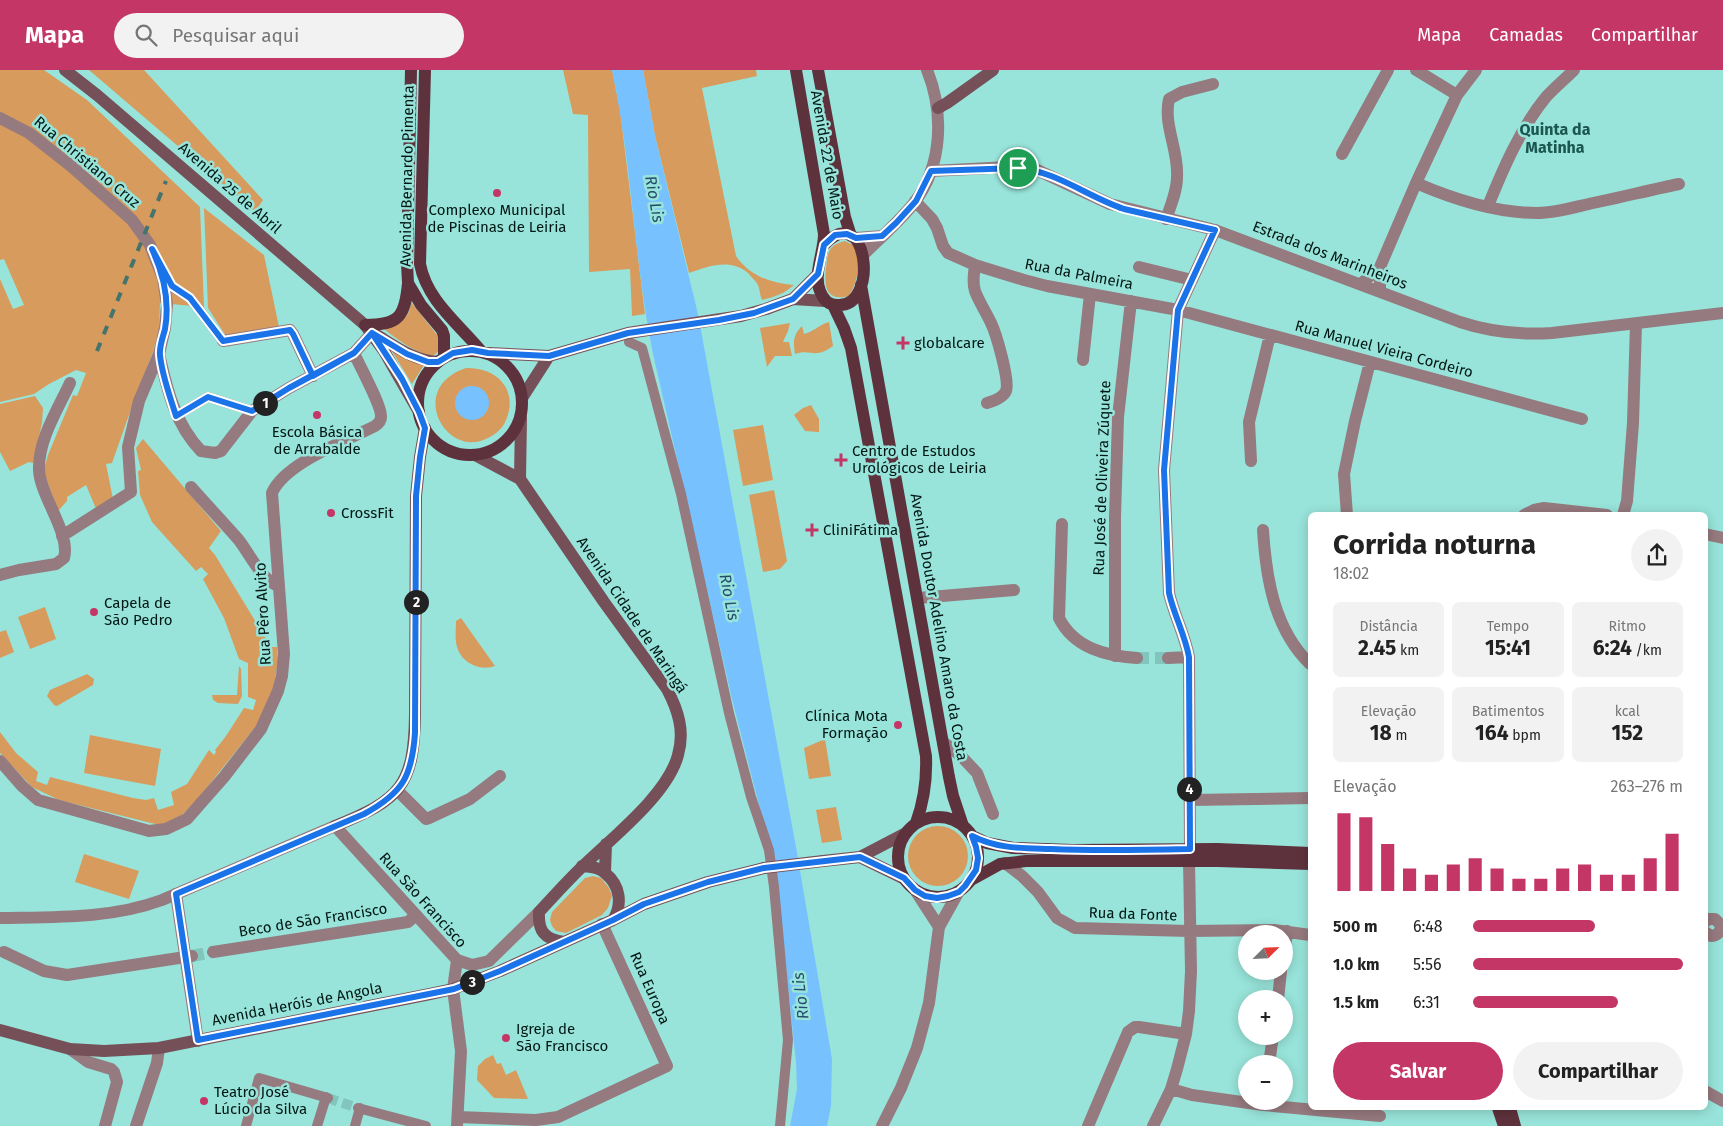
<!DOCTYPE html>
<html lang="pt">
<head>
<meta charset="utf-8">
<style>
	body { margin:0; font-family:"Fira Sans",sans-serif; background:#f2f2f2; color:#222; height:100vh; display:flex; flex-direction:column; font-size:19px; white-space:nowrap }
	* { box-sizing:border-box; margin:0 }
	p { font-size:16px; color:#767676 }
	.icon { flex:none; width:28px; height:28px; fill:none; stroke:currentColor; stroke-width:2; stroke-linecap:round; stroke-linejoin:round }
	.map { position:relative; flex:1; overflow:hidden }
	.drawer { position:absolute; left:1308px; top:442px; width:400px; height:598px; display:flex; flex-direction:column; background:#fff; border-radius:8px; box-shadow:0 2px 12px #0003 }
	.drawer>* { flex:none }
	.needle { width:32px; rotate:66deg }
	.controls { position:absolute; left:1238px; top:855px; display:grid; gap:10px }
	.controls a { display:grid; place-items:center; width:55px; height:55px; border-radius:50%; background:#fff; box-shadow:0 2px 12px #0003; font-size:25px }
	.pin { position:absolute; display:grid; place-items:center; width:42px; height:42px; color:#fff; margin:-21px; border:2px solid #fff; border-radius:50%; box-shadow:0 1px 5px #0007 }
	.km { position:absolute; width:25px; height:25px; margin:-12px; border-radius:50%; background:#222; color:#fff; font-size:14px; line-height:25px; text-align:center }
	.round { display:grid; place-items:center; flex:none; width:52px; height:52px; border-radius:26px; background:#f2f2f2 }
	.headline { display:flex; align-items:center; justify-content:space-between; height:85px; padding:0 25px }
	h1 { font-size:28px; font-weight:700; line-height:38px }
	.stats { display:grid; grid-template-columns:repeat(3,1fr); gap:8px; height:85px; padding:5px 25px }
	.stats div { display:grid; align-content:center; border-radius:8px; background:#f2f2f2; text-align:center }
	.stats b { font-size:21px; font-weight:700 }
	.stats small { font-size:14px; font-weight:400 }
	.stats p { font-size:14px }
	.chart { height:140px; padding:10px 25px }
	.chart p { display:flex; justify-content:space-between }
	.chart svg { width:100%; height:90px; margin-top:5px; stroke:#c43665; stroke-width:6 }
	.primary-button { display:flex; gap:10px; margin-top:auto; padding:10px 25px }
	.primary-button a { flex:1; height:58px; border-radius:30px; background:#c43665; color:#fff; font-size:20px; font-weight:700; line-height:58px; text-align:center }
	.primary-button a+a { background:#f2f2f2; color:#222 }
	ul { padding:0 25px; list-style:none; font-size:16px }
	li { display:grid; grid-template-columns:80px 60px 1fr; align-items:center; height:38px }
	li i { height:12px; border-radius:6px; background:#c43665 }
	header { display:flex; align-items:center; gap:30px; box-sizing:border-box; height:70px; padding:0 25px; background:#c43665; color:#fff }
	header strong { font-size:24px }
	nav { display:flex; gap:28px; margin-inline-start:auto; font-size:18px }
	.search { width:350px; height:45px; background:#f2f2f2; display:flex; align-items:center; gap:12px; box-sizing:border-box; padding:0 18px; border-radius:28px; color:#767676; font-size:19px }
	.map>svg:first-child { display:block }
	.green { fill:#d79b5d; fill-rule:evenodd }
	.water { fill:#77c1ff }
	.lines { fill:none; stroke-linecap:round; stroke-linejoin:round }
	.pedestrian-tunnel { stroke:#81c5bc; stroke-width:10; stroke-dasharray:10 5; stroke-linecap:butt }
	.minor-tunnel { stroke:#81c5bc; stroke-width:12; stroke-dasharray:12 6; stroke-linecap:butt }
	.pedestrian { stroke:#957a7f; stroke-width:10 }
	.minor { stroke:#957a7f; stroke-width:12 }
	.tertiary { stroke:#957a7f; stroke-width:12 }
	.secondary { stroke:#765058; stroke-width:12 }
	.primary { stroke:#5e323d; stroke-width:12 }
	.rail { stroke:#45736d; stroke-width:4; stroke-dasharray:9 9; stroke-linecap:butt }
	.secondary-bridge { stroke:#765058; stroke-width:12 }
	.route-casing { stroke:#fff; stroke-width:10 }
	.route { stroke:#1a73e8; stroke-width:6 }
	.poi-dot { fill:#c43665; stroke:#98e4da; stroke-width:2 }
	.labels { text-anchor:middle; stroke-width:5; stroke-linejoin:round; paint-order:stroke }
	.street-label { font-size:15px; fill:#011714; stroke:#98e4da }
	.poi-label { font-size:15px; fill:#011714; stroke:#98e4da; text-anchor:start }
	.neighbourhood-label { font-size:16px; font-weight:bold; fill:#1b5750; stroke:#98e4da }
	.water-label { font-size:16px; font-style:italic; fill:#254c6b; stroke:#98e4da }
</style>
</head>
<body>
<header>
<strong>Mapa</strong>
<div class="search"><svg class="icon" aria-label="search" viewBox="0 0 24 24"><circle cx="10" cy="10" r="6"/><path d="M15 15l6 6"/></svg>Pesquisar aqui</div>
<nav><a>Mapa</a><a>Camadas</a><a>Compartilhar</a></nav>
</header>
<div class="map">
<svg width="1723" height="1056" viewBox="0 0 1723 1056">
	<rect width="100%" height="100%" fill="#98e4da"/>
	<path class="green" d="M0,0H44L87,30L200,137L204,237L160,233L159,259L153,282L135,328L112,393L106,394L113,429L97,441L86,415L67,427V431L58,441L45,405V396L48,385L73,325L77,326L86,303L76,300L49,314L34,324L0,332V209L13,239L24,235L4,189L0,190Z
		M89,0H144L263,130L255,142Z
		M563,0H612L620,40L645,244L632,246L630,199L589,202L588,45L573,44Z
		M643,0H756L757,6L702,18L736,186C750,206 770,213 794,215C784,224 774,227 762,230C760,226 760,220 758,215C756,211 751,207 748,203C730,188 709,196 689,203L655,66Z
		M204,138L264,185L279,257L226,266L208,238Z
		M845,171L855,176C860,194 859,209 849,226C826,232 824,217 826,198C827,191 827,184 831,178C835,174 840,172 845,171Z
		M411,232L438,266L439,281L433,286C413,282 398,270 383,258C398,254 410,250 411,232Z
		M829,252L833,276C814,290 811,278 795,284C793,272 793,265 802,256L804,264C813,262 819,255 829,252Z
		M790,253L788,261L783,272H789L792,286H775L767,297L760,258Z
		M390,278L424,295L412,314Z
		M466,298C496,297 519,319 506,350C503,358 496,364 488,368C446,390 406,318 466,298ZM470,316L485,322L488,333L476,349C453,352 447,323 470,316Z
		M35,326L43,338L42,353L33,393L29,392L10,401L0,382V334Z
		M811,335L819,349V362L805,361L794,345L803,338Z
		M763,355L773,410L743,416L733,360Z
		M143,369L221,461L209,478L215,485L271,577H277L278,590L274,617L260,651L197,730L178,749L159,755L59,730L32,717L0,683V662L16,683L38,702L36,711L47,715L50,707L133,728L146,730L154,728L158,740L174,735L171,722L187,714L209,680L214,685L216,682L215,680L226,666L244,638L253,640L256,630L248,627V593L239,589L224,548L203,509L208,504L201,497L196,501L152,452L140,425L138,401L141,400L136,378Z
		M774,420L787,491L780,499L763,502L749,425Z
		M45,537L56,569L30,579L18,547Z
		M461,548L495,596C478,602 458,591 456,572C455,565 456,558 456,551Z
		M6,560L14,582L0,588V562Z
		M239,596L241,599L242,626L238,634L218,633L213,630L212,625H237Z
		M87,604L94,609L93,615L57,636L54,635L47,626L50,620Z
		M90,665L161,679L155,716L84,703Z
		M825,669L831,706L809,709L804,678Z
		M836,737L842,770L822,773L816,740Z
		M908 786a30 30 0 1 1 60 0a30 30 0 1 1-60 0Z
		M84,784L139,801L129,829L75,812Z
		M593,806L601,808L609,818L612,826L608,838L602,845L566,863L556,861L552,856L550,850L552,842L585,808Z
		M493,985L497,994L501,993L506,1005L516,1000L528,1029L494,1028L477,1010L478,996L485,989Z"/>
	<path class="water" d="M612,0H643L655,66L698,244L796,777L832,989L831,1036L827,1056H790L797,1019L796,992L777,813L771,782L732,629L653,284C634,190 632,94 612,0Z
		M455 333a17 17 0 1 1 34 0a17 17 0 1 1-34 0Z"/>
	<g class="lines">
		<path class="pedestrian-tunnel" d="M328,1028L358,1038"/>
		<path class="minor-tunnel" d="M1137,588H1168
			M192,886L213,882"/>
		<path class="pedestrian" d="M163,201L172,217L190,228L223,271
			M629,272L642,278L681,424L729,643L751,727L769,780L774,817L788,970L780,1056
			M176,346L208,327L252,341
			M358,1038L426,1056
			M246,1056L259,1008L328,1028
			M317,1056L326,1027
			M355,1056L360,1038"/>
		<path class="minor" d="M1416,0L1457,25
			M0,48L29,63L71,96L132,150L150,175L163,208L167,235L165,258L159,284L139,331L128,377L131,422L62,466
			M1342,84L1388,0
			M1416,113C1453,129 1496,143 1537,143C1556,143 1575,137 1593,133C1622,127 1650,120 1679,114
			M915,131L932,149L937,158L943,176L948,183L975,195L1024,210L1047,216L1178,240L1582,349
			M1488,136C1503,99 1520,59 1546,27C1554,18 1565,9 1574,0
			M1166,149C1171,135 1177,121 1177,107C1179,81 1163,55 1169,29L1182,22L1213,14
			M856,168L882,166
			M863,185C880,168 899,152 914,133C943,95 944,42 927,0
			M975,195C974,204 972,212 975,221C979,232 986,242 991,253C996,263 1010,311 1006,321C1003,328 994,331 987,333
			M1139,197L1192,210
			M1361,214L1380,197
			M1380,221V197L1416,113L1457,25L1476,0
			M223,271L290,260L293,264L313,306
			M159,284C167,319 175,354 201,381L215,383L221,381L252,341L289,318L354,283L372,263
			M1083,290L1090,224
			M1251,391L1249,352L1270,265
			M191,417C207,435 223,452 238,469C250,484 260,508 278,516
			M1347,445L1344,404L1355,351L1370,292
			M1524,445L1534,440L1544,438L1607,445
			M1623,445L1627,431L1633,353L1636,254
			M1062,454L1059,548C1074,578 1106,586 1137,588
			M1263,460C1266,508 1274,559 1310,594
			M1705,464L1723,468
			M0,505L19,500L56,494L64,488C71,464 40,426 39,400C38,370 58,339 70,313
			M918,528L1014,520
			M1115,586V447L1118,347L1131,231
			M1168,588L1189,587
			M943,672L961,686L977,703L993,744
			M0,691L22,716L38,730L149,761L166,759L187,749L224,707L261,659L278,621L282,606L284,584L272,423C285,393 346,371 375,356C378,354 381,351 381,347C382,336 359,295 354,283
			M397,720L426,749L429,748L470,729L500,706
			M1190,730L1310,728
			M1190,779L1189,587C1185,565 1174,545 1169,523L1164,400L1178,240L1215,160
			M1005,793L1022,806L1038,822L1057,848L1075,858L1189,861L1274,860L1310,865
			M176,824L198,971
			M1705,852L1709,849H1715L1721,855C1721,862 1717,866 1711,866L1705,862
			M4,882L44,901L67,905L192,886
			M213,882L408,852L416,845
			M1284,884L1287,861
			M453,919L461,981L457,1056
			M1278,929L1281,901
			M70,979L88,992L111,999L114,1002L117,1012L105,1056
			M1269,994L1273,966
			M1171,1019L1192,1025L1263,1035L1380,1046
			M1705,1021L1723,1031
			M458,1047L536,1050L558,1047L667,996L602,854
			M136,1056L157,993L159,978
			M1088,1056L1128,962L1135,957H1139L1186,964
			M1153,1056L1171,1019L1177,999L1186,964L1189,941L1191,901L1189,791"/>
		<path class="tertiary" d="M931,101L1009,97L1037,100L1110,134L1215,160L1460,252C1490,262 1521,265 1552,263L1723,243
			M915,820L939,857
			M0,848C54,847 111,849 162,830L335,756L457,890L472,895L489,891L539,842
			M453,919L457,890
			M882,1056L901,1018L917,978L929,933L939,857L959,821"/>
		<path class="secondary" d="M65,0L97,25L365,255L384,281L419,342
			M938,38L947,33L993,0
			M793,229L818,204
			M375,264C395,276 414,291 438,292
			M488,283L549,286L628,263L741,246L766,239L793,229L825,231
			M522,328L549,286
			M475,385L520,409L604,532L667,619C678,640 685,661 678,685C668,724 613,767 584,795C568,810 554,826 539,842C538,861 544,869 564,872
			M520,409L521,348
			M335,756C400,730 414,716 415,645L416,426L420,387L425,358
			M860,787L903,808
			M823,791L860,787L904,764
			M582,796C590,797 599,797 605,803C620,815 623,834 613,850
			M605,802L606,774
			M0,960L70,979L104,981L159,978L430,924L453,919L500,901L613,850L644,834L708,812L764,798"/>
		<path class="primary" d="M411,0L407,194L408,213L421,235L442,260L444,266V287
			M425,0L420,194C427,231 459,254 481,281
			M796,0L824,164C824,182 813,204 820,221C823,229 828,235 837,235C880,239 868,128 824,175
			M818,0L845,147L851,166
			M861,215L949,707L953,726L963,756
			M833,235L844,258L851,278L926,686C927,710 924,731 916,753
			M365,255C399,255 405,247 408,213
			M418 333a52 52 0 1 1 104 0a52 52 0 1 1-104 0Z
			M898 787a40 40 0 1 1 80 0a40 40 0 1 1-80 0Z
			M972,766L987,773L1013,778L1072,780L1218,779L1310,783
			M971,810L1000,794L1026,791H1218L1310,794
			M1498,1038L1504,1056
			M1510,1038L1515,1056"/>
		<path class="rail" d="M97,281L166,111"/>
		<path class="secondary-bridge" d="M764,798L823,791"/>
	</g>
	<g class="lines">
		<g class="route-casing">
			<path id="route" d="M1018,98L931,101L916,131L896,153L882,166L856,168L847,164L835,165L824,175L818,204L793,229L754,243L719,250L628,263L549,286L488,283L472,280L453,283L438,292H428L407,284L372,263L354,283L289,318L252,341L208,327L176,346C170,326 162,306 160,285C159,277 163,267 165,259C170,231 164,205 152,179L172,216L190,228L223,271L290,260L293,264L313,306L354,283L372,263L402,309L419,342L425,358L420,387L416,426L415,663C412,706 403,723 364,744L176,824L198,970L454,919L500,901L613,850L644,834L708,812L764,798L860,787L904,808L915,820L925,826L937,828L948,826L959,822L965,816L976,800L978,788L976,777L972,766C998,779 1022,778 1051,779C1097,781 1143,780 1190,779L1189,587C1185,565 1174,545 1169,523L1164,400L1178,240L1215,160L1124,139C1088,127 1056,101 1018,98"/>
		</g>
		<use href="#route" class="route"/>
	</g>
	<g class="poi-dot">
		<circle cx="497" cy="123" r="5"/>
		<path d="M900.5 265.5h5v5h5v5h-5v5h-5v-5h-5v-5h5z"/>
		<circle cx="317" cy="345" r="5"/>
		<path d="M838.5 382.5h5v5h5v5h-5v5h-5v-5h-5v-5h5z"/>
		<circle cx="331" cy="443" r="5"/>
		<path d="M809.5 452.5h5v5h5v5h-5v5h-5v-5h-5v-5h5z"/>
		<circle cx="94" cy="542" r="5"/>
		<circle cx="898" cy="655" r="5"/>
		<circle cx="506" cy="968" r="5"/>
		<circle cx="204" cy="1031" r="5"/>
	</g>
	<g class="labels">
		<g class="street-label">
			<text transform="translate(827 85) rotate(80)" y="5">Avenida 22 de Maio</text>
			<text transform="translate(87 92) rotate(40)" y="5">Rua Christiano Cruz</text>
			<text transform="translate(407 106) rotate(-89)" y="5">Avenida Bernardo Pimenta</text>
			<text transform="translate(230 118) rotate(41)" y="5">Avenida 25 de Abril</text>
			<text transform="translate(1330 185) rotate(21)" y="5">Estrada dos Marinheiros</text>
			<text transform="translate(1079 204) rotate(11)" y="5">Rua da Palmeira</text>
			<text transform="translate(1384 279) rotate(15)" y="5">Rua Manuel Vieira Cordeiro</text>
			<text transform="translate(1102 408) rotate(-88)" y="5">Rua José de Oliveira Zúquete</text>
			<text transform="translate(263 544) rotate(-93)" y="5">Rua Pêro Alvito</text>
			<text transform="translate(632 545) rotate(56)" y="5">Avenida Cidade de Maringá</text>
			<text transform="translate(939 557) rotate(80)" y="5">Avenida Doutor Adelino Amaro da Costa</text>
			<text transform="translate(423 830) rotate(48)" y="5">Rua São Francisco</text>
			<text transform="translate(1133 844) rotate(2)" y="5">Rua da Fonte</text>
			<text transform="translate(313 850) rotate(-9)" y="5">Beco de São Francisco</text>
			<text transform="translate(650 918) rotate(66)" y="5">Rua Europa</text>
			<text transform="translate(297 934) rotate(-11)" y="5">Avenida Heróis de Angola</text>
		</g>
		<g class="poi-label">
			<text x="497" y="145" text-anchor="middle">Complexo Municipal<tspan x="497" dy="17">de Piscinas de Leiria</tspan></text>
			<text x="914" y="278">globalcare</text>
			<text x="317" y="367" text-anchor="middle">Escola Básica<tspan x="317" dy="17">de Arrabalde</tspan></text>
			<text x="852" y="386">Centro de Estudos<tspan x="852" dy="17">Urológicos de Leiria</tspan></text>
			<text x="341" y="448">CrossFit</text>
			<text x="823" y="465">CliniFátima</text>
			<text x="104" y="538">Capela de<tspan x="104" dy="17">São Pedro</tspan></text>
			<text x="888" y="651" text-anchor="end">Clínica Mota<tspan x="888" dy="17">Formação</tspan></text>
			<text x="516" y="964">Igreja de<tspan x="516" dy="17">São Francisco</tspan></text>
			<text x="214" y="1027">Teatro José<tspan x="214" dy="17">Lúcio da Silva</tspan></text>
		</g>
		<g class="neighbourhood-label">
			<text x="1555" y="65">Quinta da<tspan x="1555" dy="18">Matinha</tspan></text>
		</g>
		<g class="water-label">
			<text transform="translate(655 129) rotate(80)" y="6">Rio Lis</text>
			<text transform="translate(730 527) rotate(79)" y="6">Rio Lis</text>
			<text transform="translate(800 926) rotate(-96)" y="6">Rio Lis</text>
		</g>
	</g>
</svg>
<div class="controls">
<a><svg class="needle" viewBox="-14 -14 28 28"><path d="M0-13l5 13h-10z" fill="#e53935"/><path d="M0 13l5-13h-10z" fill="#767676"/></svg></a>
<a>+</a>
<a>−</a>
</div>
<div class="pin" style="left:1018px;top:98px;background:#1e9e55"><svg class="icon" aria-label="arrive" viewBox="0 0 24 24"><path d="M6 21V4h12l-3 4 3 4H6"/></svg></div>
<b class="km" style="left:265px;top:333px">1</b>
<b class="km" style="left:416px;top:532px">2</b>
<b class="km" style="left:472px;top:912px">3</b>
<b class="km" style="left:1189px;top:719px">4</b>
<section class="drawer">
<div class="headline"><div><h1>Corrida noturna</h1><p>18:02</p></div><a class="round"><svg class="icon" aria-label="share" viewBox="0 0 24 24"><path d="M12 15V3M7 8l5-5 5 5M5 13v7h14v-7"/></svg></a></div>
<div class="stats">
<div><p>Distância</p><b>2.45<small> km</small></b></div>
<div><p>Tempo</p><b>15:41</b></div>
<div><p>Ritmo</p><b>6:24<small> /km</small></b></div>
</div>
<div class="stats">
<div><p>Elevação</p><b>18<small> m</small></b></div>
<div><p>Batimentos</p><b>164<small> bpm</small></b></div>
<div><p>kcal</p><b>152</b></div>
</div>
<div class="chart"><p><span>Elevação</span>263–276 m</p>
<svg viewBox="0 0 160 44" preserveAspectRatio="none"><path d="M5 44V6M15 44V8M25 44V21M35 44V33M45 44V36M55 44V31M65 44V28M75 44V33M85 44V38M95 44V38M105 44V33M115 44V31M125 44V36M135 44V36M145 44V28M155 44V16"/></svg>
</div>
<ul>
<li><b>500 m</b>6:48<i style="width:58%"></i></li>
<li><b>1.0 km</b>5:56<i style="width:100%"></i></li>
<li><b>1.5 km</b>6:31<i style="width:69%"></i></li>
</ul>
<div class="primary-button"><a>Salvar</a><a>Compartilhar</a></div>
</section>
</div>
</body>
</html>
